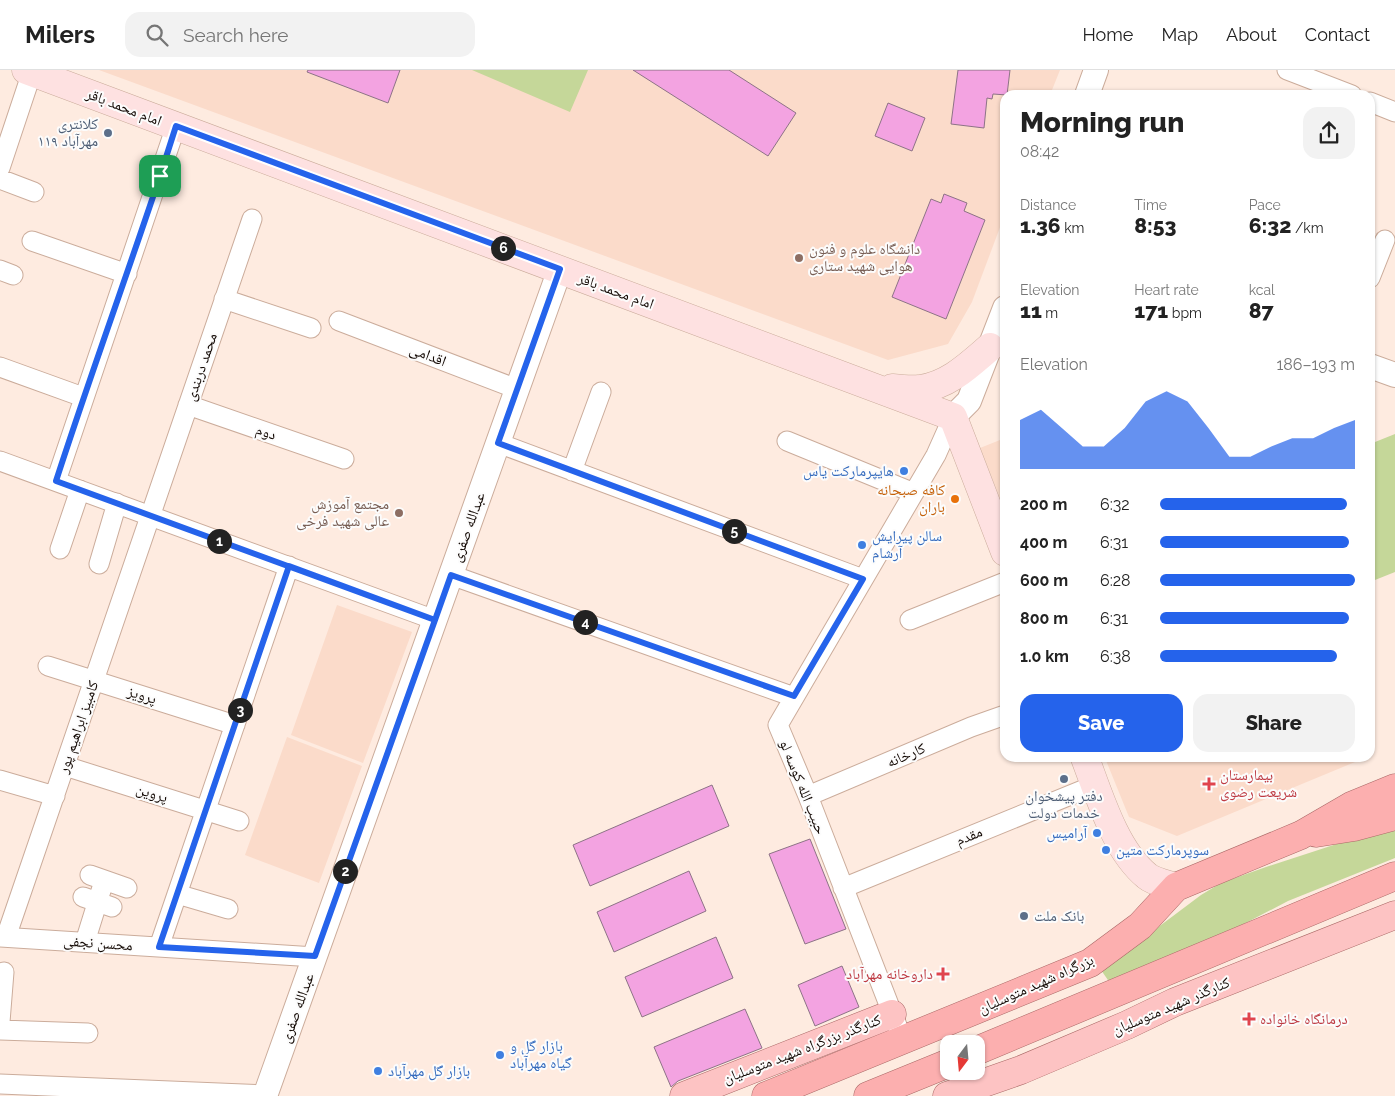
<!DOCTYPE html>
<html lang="en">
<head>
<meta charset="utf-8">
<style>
	body { margin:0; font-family:Raleway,"Noto Naskh Arabic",sans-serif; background:#f2f2f2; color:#222; height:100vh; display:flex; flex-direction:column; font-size:19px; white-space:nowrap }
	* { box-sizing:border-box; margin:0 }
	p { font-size:16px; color:#767676 }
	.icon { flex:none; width:28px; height:28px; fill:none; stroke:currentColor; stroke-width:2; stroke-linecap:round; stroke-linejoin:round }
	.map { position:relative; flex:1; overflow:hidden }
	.details { position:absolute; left:1000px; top:20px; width:375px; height:672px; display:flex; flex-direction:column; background:#fff; border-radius:15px; box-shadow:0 1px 4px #0004 }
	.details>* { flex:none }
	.needle { width:32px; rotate:196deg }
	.fabs { position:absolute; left:940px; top:965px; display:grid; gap:10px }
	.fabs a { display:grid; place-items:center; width:45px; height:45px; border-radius:10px; background:#fff; box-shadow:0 1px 4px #0004; font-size:25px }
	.pin { position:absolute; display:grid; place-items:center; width:42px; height:42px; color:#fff; margin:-21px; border-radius:10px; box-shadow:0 2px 8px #0006 }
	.km { position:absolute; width:25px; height:25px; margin:-12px; border-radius:50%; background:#222; color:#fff; font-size:14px; line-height:25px; text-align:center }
	.round { display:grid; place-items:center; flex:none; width:52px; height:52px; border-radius:15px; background:#f2f2f2 }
	.summary { display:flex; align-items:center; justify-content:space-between; height:85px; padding:0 20px }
	h1 { font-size:28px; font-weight:800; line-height:38px }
	.figures { display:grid; grid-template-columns:repeat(3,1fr); gap:8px; height:85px; padding:5px 20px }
	.figures div { display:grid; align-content:center }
	.figures b { font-size:21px; font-weight:800 }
	.figures small { font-size:14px; font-weight:400 }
	.figures p { font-size:14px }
	.chart { height:140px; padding:10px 20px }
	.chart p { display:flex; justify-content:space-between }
	.chart svg { width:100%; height:90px; margin-top:5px; fill:#2563eb; opacity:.7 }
	.button { display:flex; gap:10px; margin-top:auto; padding:10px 20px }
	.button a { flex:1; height:58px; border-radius:15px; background:#2563eb; color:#fff; font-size:20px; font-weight:800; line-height:58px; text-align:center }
	.button a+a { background:#f2f2f2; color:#222 }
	ul { padding:0 20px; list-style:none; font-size:16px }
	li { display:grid; grid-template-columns:80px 60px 1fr; align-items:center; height:38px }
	li i { height:12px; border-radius:6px; background:#2563eb }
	header { display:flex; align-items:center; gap:30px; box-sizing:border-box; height:70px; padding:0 25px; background:#fff; border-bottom:1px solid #e0e0e0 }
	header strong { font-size:24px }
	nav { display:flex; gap:28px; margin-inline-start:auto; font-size:18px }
	.search { width:350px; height:45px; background:#f2f2f2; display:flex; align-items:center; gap:12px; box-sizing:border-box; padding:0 18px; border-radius:15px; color:#767676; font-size:19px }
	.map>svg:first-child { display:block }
	.built { fill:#fbdbca }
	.green { fill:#c5d799 }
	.building { fill:#f3a3e1; stroke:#8d7386 }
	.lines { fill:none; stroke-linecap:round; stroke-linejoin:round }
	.minor-casing { stroke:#cbac9b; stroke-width:21 }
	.tertiary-casing { stroke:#cbac9b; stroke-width:26 }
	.secondary-casing { stroke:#cbac9b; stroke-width:29 }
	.primary-casing { stroke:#aa6866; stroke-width:29 }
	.trunk-casing { stroke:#aa6866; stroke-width:29 }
	.minor { stroke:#fff; stroke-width:19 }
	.tertiary { stroke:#fff; stroke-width:24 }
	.secondary { stroke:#fee1e1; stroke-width:28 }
	.primary { stroke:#fdc3c3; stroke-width:28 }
	.trunk { stroke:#fcafaf; stroke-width:28 }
	.route-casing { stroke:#fff; stroke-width:10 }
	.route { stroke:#2563eb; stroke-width:6 }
	.service-dot { fill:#5c6f8a; stroke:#fcfcfc; stroke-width:2 }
	.education-dot { fill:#8d6e63; stroke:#fcfcfc; stroke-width:2 }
	.shop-dot { fill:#3f7fe0; stroke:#fcfcfc; stroke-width:2 }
	.food-dot { fill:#e8710a; stroke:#fcfcfc; stroke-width:2 }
	.health-dot { fill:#e0444e; stroke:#fcfcfc; stroke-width:2 }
	.labels { text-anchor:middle; stroke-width:4; stroke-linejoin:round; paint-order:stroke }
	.street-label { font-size:15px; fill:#140a05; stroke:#fcfcfc }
	.service-label { font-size:15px; fill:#4e5e75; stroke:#fcfcfc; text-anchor:end }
	.education-label { font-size:15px; fill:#785e54; stroke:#fcfcfc; text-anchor:start }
	.shop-label { font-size:15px; fill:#366cbe; stroke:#fcfcfc; text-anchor:start }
	.food-label { font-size:15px; fill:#c56008; stroke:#fcfcfc; text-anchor:end }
	.health-label { font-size:15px; fill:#be3a42; stroke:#fcfcfc; text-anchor:start }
</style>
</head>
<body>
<header>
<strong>Milers</strong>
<div class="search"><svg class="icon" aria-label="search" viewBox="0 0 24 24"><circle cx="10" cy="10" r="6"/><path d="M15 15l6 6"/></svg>Search here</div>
<nav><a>Home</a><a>Map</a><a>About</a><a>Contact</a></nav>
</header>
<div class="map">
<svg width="1395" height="1026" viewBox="0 0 1395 1026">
	<rect width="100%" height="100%" fill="#feebe0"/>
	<path class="built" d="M99,0H1060L1050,25H1005V144L972,232L948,274L888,290Z
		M1005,368V441L980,378Z
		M337,535L412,562L363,693L291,665Z
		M287,667L362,696L319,813L245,785Z
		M1105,688H1353L1355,692L1177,766L1129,747Z"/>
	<path class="green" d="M472,0H588L570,42Z
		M1395,364V502L1370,512V374Z
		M1395,755V788L1288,831L1217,868L1110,913L1101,900L1201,825L1221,813L1266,797Z"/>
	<path class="building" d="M308,0H400L388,33L307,2Z
		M633,0H729L796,43L768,86Z
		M958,0H1010L1007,25L993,24L992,29L987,28L984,58L951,54Z
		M888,33L925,48L912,81L875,66Z
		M944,124L967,133L964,141L985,150L946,249L892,227L931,129L941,133Z
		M712,715L729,756L590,816L573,775Z
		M810,769L846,859L805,874L769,784Z
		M689,801L706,841L614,882L597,842Z
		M716,867L733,908L642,947L625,907Z
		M842,896L859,937L815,956L798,915Z
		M745,939L762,978L678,1011L671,1017L654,977Z"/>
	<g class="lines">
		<g class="minor-casing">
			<path id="minor" d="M1287,0L1352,25
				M1370,32L1395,42
				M0,98L32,2
				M0,109L34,122
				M32,171L127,204
				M0,200L13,205
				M1370,208L1385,170
				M224,229L311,258
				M339,251L517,319
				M0,297L83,327
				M188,335L344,389
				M787,371L914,423
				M498,373L863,509
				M0,391L435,550
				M572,401L601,322
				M56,411L176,56
				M60,479L80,420
				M99,494L117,433
				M451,505L794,627
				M910,550L1005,512
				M48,596L235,655
				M65,696L239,751
				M0,710L55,726
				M808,726L971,657L1005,645
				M90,805L127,818
				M843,818L1095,715
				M177,824L228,839
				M83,827L112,837
				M0,867L315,887
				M6,867L252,149
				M85,872L104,811
				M159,877L289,496
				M0,952L4,902
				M0,960L88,963
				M903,971L808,726L778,655L936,385L953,347
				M0,1014L265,1025"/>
		</g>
		<g class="tertiary-casing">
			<path id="tertiary" d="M1087,25L1096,0
				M1370,296L1395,305
				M953,347L969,331L1005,238
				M265,1026L560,199"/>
		</g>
		<g class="secondary-casing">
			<path id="secondary" d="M26,0L953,347L1005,482
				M892,318C901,319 911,320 920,319C949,315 969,295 990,277
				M1085,688C1099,725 1115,780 1147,806C1154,812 1167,814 1176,817"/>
		</g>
		<g class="primary-casing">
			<path id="primary" d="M684,1026L892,944
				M947,1026L1021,1000L1127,955L1175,932L1395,845"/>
		</g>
		<g class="trunk-casing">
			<path id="trunk" d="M1316,763L1354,757L1395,746
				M976,981L1395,806
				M766,1026L1090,893L1140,856L1176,817L1301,765L1351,736L1395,718
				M868,1026L949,993"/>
		</g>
		<use href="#minor" class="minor"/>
		<use href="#tertiary" class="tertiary"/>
		<use href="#secondary" class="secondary"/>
		<use href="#primary" class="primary"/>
		<use href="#trunk" class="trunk"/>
	</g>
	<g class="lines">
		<g class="route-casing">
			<path id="route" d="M160,106C126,208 89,309 56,411L435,550L315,886L159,877L289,496L435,550L451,505L794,626L863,509L498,373L560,199L176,56L160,106"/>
		</g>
		<use href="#route" class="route"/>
	</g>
	<g class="service-dot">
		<circle cx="108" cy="63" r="5"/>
		<circle cx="1064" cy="709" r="5"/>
		<circle cx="1024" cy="846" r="5"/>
	</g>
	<g class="education-dot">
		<circle cx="799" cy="188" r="5"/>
		<circle cx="399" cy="443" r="5"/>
	</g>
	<g class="shop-dot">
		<circle cx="904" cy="401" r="5"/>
		<circle cx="862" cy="475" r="5"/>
		<circle cx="1097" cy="763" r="5"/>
		<circle cx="1106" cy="780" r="5"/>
		<circle cx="500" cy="985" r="5"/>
		<circle cx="378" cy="1001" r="5"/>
	</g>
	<circle class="food-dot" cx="955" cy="429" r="5"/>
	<g class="health-dot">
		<path d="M1206.5 706.5h5v5h5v5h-5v5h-5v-5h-5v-5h5z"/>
		<path d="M940.5 896.5h5v5h5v5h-5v5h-5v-5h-5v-5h5z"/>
		<path d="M1246.5 941.5h5v5h5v5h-5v5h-5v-5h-5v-5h5z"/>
	</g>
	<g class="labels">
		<g class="street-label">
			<text transform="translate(124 37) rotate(21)" y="5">امام محمد باقر</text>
			<text transform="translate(616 221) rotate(20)" y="5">امام محمد باقر</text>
			<text transform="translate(428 285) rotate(21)" y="5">اقدامی</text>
			<text transform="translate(201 297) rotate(-71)" y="5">محمد دربندی</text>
			<text transform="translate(266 362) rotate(19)" y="5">دوم</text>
			<text transform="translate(468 457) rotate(-70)" y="5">عبدالله صفری</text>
			<text transform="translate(142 625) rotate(17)" y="5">پرویز</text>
			<text transform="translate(78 657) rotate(-71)" y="5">کامبیز ابراهیم پور</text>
			<text transform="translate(906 685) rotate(-23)" y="5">کارخانه</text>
			<text transform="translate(803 717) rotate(68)" y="5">حبیب الله کوسه لو</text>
			<text transform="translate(152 723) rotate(17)" y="5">پروین</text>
			<text transform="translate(969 766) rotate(-22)" y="5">مقدم</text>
			<text transform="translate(98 873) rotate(4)" y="5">محسن نجفی</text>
			<text transform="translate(1036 914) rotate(-24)" y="5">بزرگراه شهید متوسلیان</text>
			<text transform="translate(1171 936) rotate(-23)" y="5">کنارگذر شهید متوسلیان</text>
			<text transform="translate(297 938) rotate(-70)" y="5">عبدالله صفری</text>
			<text transform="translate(802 979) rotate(-21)" y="5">کنارگذر بزرگراه شهید متوسلیان</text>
		</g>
		<g class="service-label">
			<text x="98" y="59">کلانتری<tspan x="98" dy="17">۱۱۹ مهرآباد</tspan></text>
			<text x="1064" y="731" text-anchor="middle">دفتر پیشخوان<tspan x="1064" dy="17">خدمات دولت</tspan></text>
			<text x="1034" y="851" text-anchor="start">بانک ملت</text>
		</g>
		<g class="education-label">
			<text x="809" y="184">دانشگاه علوم و فنون<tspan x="809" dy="17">هوایی شهید ستاری</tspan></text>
			<text x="389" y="439" text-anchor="end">مجتمع آموزش<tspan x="389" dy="17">عالی شهید فرخی</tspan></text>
		</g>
		<g class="shop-label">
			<text x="894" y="406" text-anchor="end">هایپرمارکت یاس</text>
			<text x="872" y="471">سالن پیرایش<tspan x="872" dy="17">آرشام</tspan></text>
			<text x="1087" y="768" text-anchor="end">آرامیس</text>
			<text x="1116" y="785">سوپرمارکت متین</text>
			<text x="510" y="981">بازار گل و<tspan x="510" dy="17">گیاه مهرآباد</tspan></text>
			<text x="388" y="1006">بازار گل مهرآباد</text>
		</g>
		<g class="food-label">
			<text x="945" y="425">کافه صبحانه<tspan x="945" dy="17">باران</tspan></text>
		</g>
		<g class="health-label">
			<text x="1220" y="710">بیمارستان<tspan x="1220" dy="17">شریعت رضوی</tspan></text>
			<text x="933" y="909" text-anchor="end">داروخانه مهرآباد</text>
			<text x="1260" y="954">درمانگاه خانواده</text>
		</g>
	</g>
</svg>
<div class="fabs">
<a><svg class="needle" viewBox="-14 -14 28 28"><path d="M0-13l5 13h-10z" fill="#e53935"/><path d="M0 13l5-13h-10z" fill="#767676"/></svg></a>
</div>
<div class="pin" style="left:160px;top:106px;background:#1e9e55"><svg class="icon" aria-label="arrive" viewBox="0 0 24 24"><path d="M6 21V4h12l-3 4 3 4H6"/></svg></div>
<b class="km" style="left:219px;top:471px">1</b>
<b class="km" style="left:345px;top:801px">2</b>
<b class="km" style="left:240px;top:640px">3</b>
<b class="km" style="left:585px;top:552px">4</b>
<b class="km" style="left:734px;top:461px">5</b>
<b class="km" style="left:503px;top:178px">6</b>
<section class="details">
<div class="summary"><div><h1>Morning run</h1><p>08:42</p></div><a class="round"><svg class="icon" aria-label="share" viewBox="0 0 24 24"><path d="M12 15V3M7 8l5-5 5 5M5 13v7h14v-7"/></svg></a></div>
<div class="figures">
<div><p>Distance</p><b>1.36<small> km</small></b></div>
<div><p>Time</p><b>8:53</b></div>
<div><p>Pace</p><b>6:32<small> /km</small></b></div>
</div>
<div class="figures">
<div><p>Elevation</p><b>11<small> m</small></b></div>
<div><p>Heart rate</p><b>171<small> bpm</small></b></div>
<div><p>kcal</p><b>87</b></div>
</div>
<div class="chart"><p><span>Elevation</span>186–193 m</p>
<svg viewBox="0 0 160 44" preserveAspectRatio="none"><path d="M0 44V20L10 15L20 24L30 33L40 33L50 24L60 11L70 6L80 11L90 24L100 38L110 38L120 33L130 29L140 29L150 24L160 20V44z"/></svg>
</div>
<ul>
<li><b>200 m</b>6:32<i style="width:96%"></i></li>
<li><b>400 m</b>6:31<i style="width:97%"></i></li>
<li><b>600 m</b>6:28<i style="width:100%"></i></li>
<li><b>800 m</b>6:31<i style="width:97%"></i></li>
<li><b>1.0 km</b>6:38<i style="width:91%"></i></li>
</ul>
<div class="button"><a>Save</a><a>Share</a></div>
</section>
</div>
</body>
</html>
